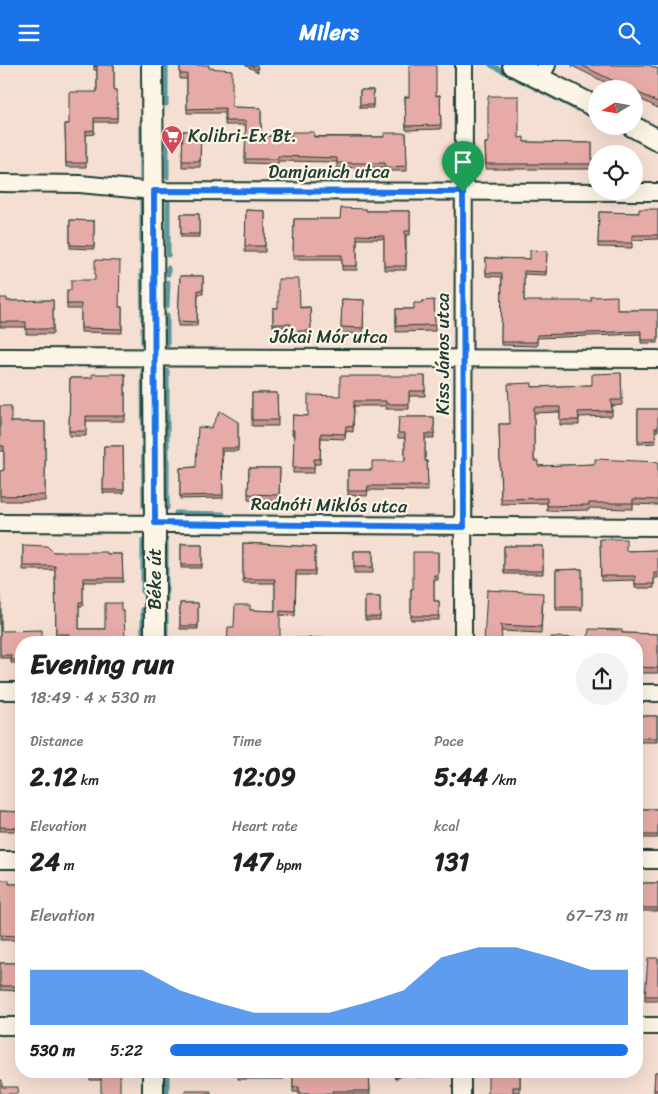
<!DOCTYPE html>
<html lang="en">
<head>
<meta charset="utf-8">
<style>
	body { margin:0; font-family:Sriracha,sans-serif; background:#f2f2f2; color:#202124; height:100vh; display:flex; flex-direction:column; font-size:19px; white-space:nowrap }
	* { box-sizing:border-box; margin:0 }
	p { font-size:16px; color:#757577 }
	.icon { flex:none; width:28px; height:28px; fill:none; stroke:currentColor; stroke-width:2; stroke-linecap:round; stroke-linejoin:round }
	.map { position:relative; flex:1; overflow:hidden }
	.sheet { position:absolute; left:15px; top:571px; width:628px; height:442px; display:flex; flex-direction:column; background:#fff; border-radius:20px; box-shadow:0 5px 20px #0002 }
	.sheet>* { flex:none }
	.needle { width:32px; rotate:259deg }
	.tools { position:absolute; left:588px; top:15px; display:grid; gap:10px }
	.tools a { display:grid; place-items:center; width:55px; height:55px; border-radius:50%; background:#fff; box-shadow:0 5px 20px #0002; font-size:25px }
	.pin { position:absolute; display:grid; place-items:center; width:42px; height:42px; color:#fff; margin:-51px -21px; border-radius:50% 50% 50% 0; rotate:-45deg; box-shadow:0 0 5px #0007 }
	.pin .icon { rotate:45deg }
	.round { display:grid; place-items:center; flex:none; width:52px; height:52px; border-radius:26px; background:#f2f2f2 }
	.summary { display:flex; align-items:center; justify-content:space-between; height:85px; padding:0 15px }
	h1 { font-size:28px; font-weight:700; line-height:38px }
	.figures { display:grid; grid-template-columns:repeat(3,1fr); gap:8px; height:85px; padding:5px 15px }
	.figures div { display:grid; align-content:center }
	.figures b { font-size:25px; font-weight:700 }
	.figures small { font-size:14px; font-weight:400 }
	.figures p { font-size:14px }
	.chart { height:140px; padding:10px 15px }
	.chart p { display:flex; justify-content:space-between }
	.chart svg { width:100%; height:90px; margin-top:5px; fill:#1a73e8; opacity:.7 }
	ul { padding:0 15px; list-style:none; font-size:16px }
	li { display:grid; grid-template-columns:80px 60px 1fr; align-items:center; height:38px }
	li i { height:12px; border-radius:6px; background:#1a73e8 }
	header { display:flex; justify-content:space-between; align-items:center; height:65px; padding:0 15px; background:#1a73e8; color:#fff; font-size:22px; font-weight:700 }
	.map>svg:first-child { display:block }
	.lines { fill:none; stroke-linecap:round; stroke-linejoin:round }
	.stream { stroke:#5b979a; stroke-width:5 }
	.minor-casing { stroke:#1f3d34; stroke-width:20 }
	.tertiary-casing { stroke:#1f3d34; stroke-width:24 }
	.minor { stroke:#fcf5e5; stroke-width:16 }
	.tertiary { stroke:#fcf5e5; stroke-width:20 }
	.wall { fill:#c6938f; stroke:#1f3d34 }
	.shaded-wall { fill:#a17874; stroke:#1f3d34 }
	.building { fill:#e6aba6; stroke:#1f3d34 }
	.route-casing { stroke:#fff; stroke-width:10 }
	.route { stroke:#1a73e8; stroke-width:6 }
	.labels { text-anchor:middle; stroke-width:4.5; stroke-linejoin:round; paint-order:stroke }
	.poi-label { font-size:18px; fill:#1f3d34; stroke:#fcf5e5; text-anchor:start }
	.street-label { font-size:18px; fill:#1f3d34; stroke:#fcf5e5 }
</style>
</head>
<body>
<header><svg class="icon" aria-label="menu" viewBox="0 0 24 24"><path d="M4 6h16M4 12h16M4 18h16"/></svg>Milers<svg class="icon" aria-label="search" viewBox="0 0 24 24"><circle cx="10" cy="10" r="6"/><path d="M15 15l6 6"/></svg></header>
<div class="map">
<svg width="658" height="1029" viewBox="0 0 658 1029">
	<rect width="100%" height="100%" fill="#f5dfd2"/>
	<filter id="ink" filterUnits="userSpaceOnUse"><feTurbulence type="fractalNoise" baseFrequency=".02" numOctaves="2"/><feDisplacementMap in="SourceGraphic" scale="10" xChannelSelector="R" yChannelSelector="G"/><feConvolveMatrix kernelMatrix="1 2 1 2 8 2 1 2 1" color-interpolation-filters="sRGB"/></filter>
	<g filter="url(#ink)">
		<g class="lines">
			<path class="stream" d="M166,0V39
				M491,0L577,44
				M142,56V113
				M614,61L629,69
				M167,75V112
				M168,190V137
				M142,196V134
				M168,203V209
				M142,206L143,255
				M167,241L168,217
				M167,250V280
				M143,265V278
				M143,303L144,441
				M167,306V443
				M176,448L223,449
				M166,474V536
				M143,527V476
				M143,578V544
				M166,578V550
				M167,1008V1029"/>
			<g class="minor-casing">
				<path id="minor" d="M540,13L547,0
					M0,118L80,119L153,126L658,127
					M0,292L658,294
					M0,458C219,458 439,462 658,462
					M463,578L464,0
					M0,626H21
					M636,628H658
					M0,795H21
					M636,795H658
					M0,961H21
					M636,961H658
					M462,1029V1008"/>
			</g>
			<g class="tertiary-casing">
				<path id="tertiary" d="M152,0L155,458V578
					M513,0L596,42
					M632,61L658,75
					M153,1029V1008"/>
			</g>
			<use href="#minor" class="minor"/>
			<use href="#tertiary" class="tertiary"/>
		</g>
		<path class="wall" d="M94,0H114V25H117V57H94V69L86,70V102H66L65,59H69L97,27V5H94Z
			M180,0L209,3L232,42L261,43V71L384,72L406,68L407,106H385V102L337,103V97L278,96V99L245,98L246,60H225V48H187V14H180Z
			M245,0H257L258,7Z
			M572,0H649L658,4V43L634,31V24H619L572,1Z
			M360,25H373V43H360Z
			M440,30L441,64L406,65L405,32Z
			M183,66H201L200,102H182Z
			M524,77L592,78V104H486L485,78Z
			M658,144V174L632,175V183L598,182L599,147L639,148Z
			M246,145L265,146V187H245Z
			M366,146H410V170H406V205H384V174H357V205H342V194H293L294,154H340Z
			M181,149H199V172H181Z
			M70,155L94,156V184L70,183Z
			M547,186L546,210L524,209V236L617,245H658V278H641V269L537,273V281L501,280L502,212L486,211V193L530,194Z
			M180,211H203V229H198L197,261H178Z
			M67,225L119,242H122V268L81,267V244H67Z
			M0,233L7,236L53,235V269H26V262H0Z
			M342,234L364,235L363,269L341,268Z
			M434,235L435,266L396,267V244H414L422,238Z
			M310,242L311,269H291V262H273V243Z
			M621,308L622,340L612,341V351L579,352V360H560V347L534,348V396L538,401L658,397V440L633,439V444L589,443V445L547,446V438L501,439L499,359H510L532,322L592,320Z
			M125,309V356H86V371H69L70,313H92Z
			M425,311V331H409V344H386V341H354L353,367L346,366L345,374L321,373L320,399H314V408H293L294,370H292L293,350L308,351L340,331Z
			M252,328H277L278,361H252Z
			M0,341L11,357H45V436H0V406L4,405V386H0Z
			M638,344H658V366H655L656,378L638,379Z
			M399,352H434V373H425V396H427L428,426L368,425L367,431L348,430V405H372L405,396V373H398Z
			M238,357V386H222L223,433L180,434V403L196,402L211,363Z
			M104,381H123L124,428H103Z
			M249,403H280L279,436L248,435Z
			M600,474L626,486L658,485V513H654V523H635V515L601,516Z
			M243,478L315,482V510H296L295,551L280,550L234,562L250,545L275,546V518H243Z
			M181,479H202V503H181Z
			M23,480L53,487L107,489H122L123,517H83V541H79V564H105L121,545L125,578L69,572L56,573L55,505H23Z
			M504,481H543V509H504Z
			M354,486H373V508H354Z
			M438,487V515H434V536H439V555H411V524H413Z
			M582,504V545H556V505Z
			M487,525L543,534L541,568L501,566Z
			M0,531L1,566L21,578V598H11V593H0Z
			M365,532H380V555H365Z
			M180,538H198V564H180Z
			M622,568L658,569V608H636V578L588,573Z
			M636,651H657V677H636Z
			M636,744H658V773H636Z
			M0,746L21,747V766H0Z
			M0,815L9,819H21V847H19L18,875H0Z
			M636,818H658V846H636Z
			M658,893V936H645V931Z
			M0,898H21V926L0,925Z
			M655,1007H658V1028H654Z
			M90,1008H120L101,1015H90Z
			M238,1008H284V1014H238Z
			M293,1008H369L370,1029H299V1027H293Z
			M393,1008H409L395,1014Z
			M415,1008H433V1012H415Z
			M520,1008V1027L488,1029Z"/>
		<path class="shaded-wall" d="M395,1008H409L395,1014Z"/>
		<path class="building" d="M94,0H114V25H117V53H94V65L86,66V98H66L65,59H69V27H97V1L94,2Z
			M180,0H209V3L232,5V42L261,43V71L291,72L292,67H314V72H384V68H406L407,101L385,102V98H337V93L278,91V94H245L246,56H225V43L187,44V9H180Z
			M250,0H257L258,4Z
			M409,0H436V31L440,30L441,60L406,61L405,32H409Z
			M581,0H649L658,4V37L634,26V24H630Z
			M360,25H373V40H360Z
			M488,31H519V73L524,72V77L592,78V99H486L485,78H488Z
			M183,66H201L200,96H182Z
			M341,143L366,144V146H410V166H405L406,201H384V171L357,170V201H342V190H293L294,154H340Z
			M639,144H658V170H632V178H598L599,147L639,148Z
			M246,145L265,146V181H245Z
			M181,149H199V169H181Z
			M70,155L94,156V181L70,180Z
			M530,185L547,186L546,207L524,206V236H591V232L617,231V245H658V275H641V266L537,270V277H501L502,208H486V193L530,194Z
			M95,195L120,196L119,242H122V264L81,263V239H67V225H71V215H95Z
			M180,211H203V225H198L197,257L178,256Z
			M278,214H299L300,243L310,242L311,266H291V259H273V243H278Z
			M0,233H7V236L53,235V264H26V257H0Z
			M342,234L364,235L363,263L341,262Z
			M434,235L435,260L396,261V244H414V238H422V236Z
			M621,308L622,335H611L612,346L578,347L579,355H560V342H534V396H538V401L595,399V394L658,397V435L633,434V438H589V440L547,441V433L501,434L499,359H510L508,319L532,318V322L592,320V309Z
			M92,309H125V351H86V366H69L70,313H92Z
			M340,311H425V326H409V339H386V336H354L353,362L346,361L345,369L321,368L320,394H314V403H293L294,365H292L293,350L308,351V330L340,331Z
			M252,328H277L278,355H252Z
			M0,341H11V357H45V430L0,431V406L4,405V381H0Z
			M638,344H658V363H655L656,375L638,376Z
			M220,346L238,357V383H221L223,430L180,431V403L196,402L198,362L211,363Z
			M399,352H434V369H425V396H427L428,421H368L367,426H348V405H372V396H405V368H398Z
			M104,381H123L124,425H103Z
			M249,403H280L279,430L248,429Z
			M600,474H626V486L658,485V508H654V519H635V511H601Z
			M243,478L315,482V506H296L295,547L280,546V578H227L228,562H234L235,540H250V545L275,546V514H243Z
			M181,479H202V500H181Z
			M23,480L47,481L53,487H107V489H122L123,513H83V537H79V564H105V538H121V545H124L125,578H69V569H56L55,501H23Z
			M504,481H543V506H504Z
			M354,486H373V502H354Z
			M413,487H438V510H434V536H439V551H411V524H413Z
			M582,504V542H556V505Z
			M487,525L543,528L541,562L501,560L502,578H484Z
			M0,531H1V566L42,565V578H21V595H11V590H0Z
			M365,532H380V552H365Z
			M180,538H198V561H180Z
			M589,564L622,565V568L658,569V603L636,602V578H551V572L588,573Z
			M289,573H371V577L387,578H289Z
			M636,651H657V673H636Z
			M636,744H658V770H636Z
			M0,746L21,747V763L0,762Z
			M0,815H9V819H21V843H19L18,871L0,870Z
			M636,818H658V843H636Z
			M648,893H658V931H645Z
			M0,898H21V921H0Z
			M655,1007H658V1025H654Z
			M90,1008H120V1029H101V1010H90Z
			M238,1008H284V1009Z
			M293,1008H369L370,1026H332V1029H299V1022L293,1023Z
			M488,1008H520V1022H513V1029H488Z
			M0,1015H2V1022H18L17,1029H0Z
			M185,1026H211V1029H185Z"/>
	</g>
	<g class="lines" filter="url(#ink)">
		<g class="route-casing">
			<path id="route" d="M154,126L463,127L464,462L155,458Z"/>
		</g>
		<use href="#route" class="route"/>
	</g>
	<defs>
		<g id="supermarket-pin" transform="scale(1.125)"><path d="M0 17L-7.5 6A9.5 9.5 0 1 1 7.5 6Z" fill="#d1495b" stroke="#fcf5e5"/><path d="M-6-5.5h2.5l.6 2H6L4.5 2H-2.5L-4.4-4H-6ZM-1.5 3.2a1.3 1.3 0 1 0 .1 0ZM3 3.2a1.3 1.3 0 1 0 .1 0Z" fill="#fff"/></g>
	</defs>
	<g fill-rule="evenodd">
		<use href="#supermarket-pin" x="172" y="71"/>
	</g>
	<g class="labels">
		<g class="poi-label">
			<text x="188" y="77">Kolibri-Ex Bt.</text>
		</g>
		<g class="street-label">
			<text x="329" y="113">Damjanich utca</text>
			<text x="329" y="278">Jókai Mór utca</text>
			<text transform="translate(443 289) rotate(-90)" y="6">Kiss János utca</text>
			<text transform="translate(329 440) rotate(1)" y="6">Radnóti Miklós utca</text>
			<text transform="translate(155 514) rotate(-90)" y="6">Béke út</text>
		</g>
	</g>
</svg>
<div class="tools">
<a><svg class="needle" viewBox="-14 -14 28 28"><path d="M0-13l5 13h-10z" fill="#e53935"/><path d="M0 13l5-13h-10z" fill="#757577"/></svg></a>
<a><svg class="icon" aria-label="locate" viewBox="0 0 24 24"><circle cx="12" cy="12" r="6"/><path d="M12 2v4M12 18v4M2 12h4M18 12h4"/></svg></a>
</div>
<div class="pin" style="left:463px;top:127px;background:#1e9e55"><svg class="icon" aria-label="arrive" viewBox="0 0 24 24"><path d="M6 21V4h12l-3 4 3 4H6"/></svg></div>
<section class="sheet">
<div class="summary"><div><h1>Evening run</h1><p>18:49 · 4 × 530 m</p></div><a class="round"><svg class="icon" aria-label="share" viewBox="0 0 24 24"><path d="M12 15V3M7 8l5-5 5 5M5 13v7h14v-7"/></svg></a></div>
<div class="figures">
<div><p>Distance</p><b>2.12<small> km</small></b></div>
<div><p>Time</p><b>12:09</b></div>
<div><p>Pace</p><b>5:44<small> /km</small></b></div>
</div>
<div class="figures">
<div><p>Elevation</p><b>24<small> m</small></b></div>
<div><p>Heart rate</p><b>147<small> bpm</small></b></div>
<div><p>kcal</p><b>131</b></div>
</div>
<div class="chart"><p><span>Elevation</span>67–73 m</p>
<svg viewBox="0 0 160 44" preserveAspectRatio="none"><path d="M0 44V17L10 17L20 17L30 17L40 27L50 33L60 38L70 38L80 38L90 33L100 27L110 11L120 6L130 6L140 11L150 17L160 17V44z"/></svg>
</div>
<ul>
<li><b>530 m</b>5:22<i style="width:100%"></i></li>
</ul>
</section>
</div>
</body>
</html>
